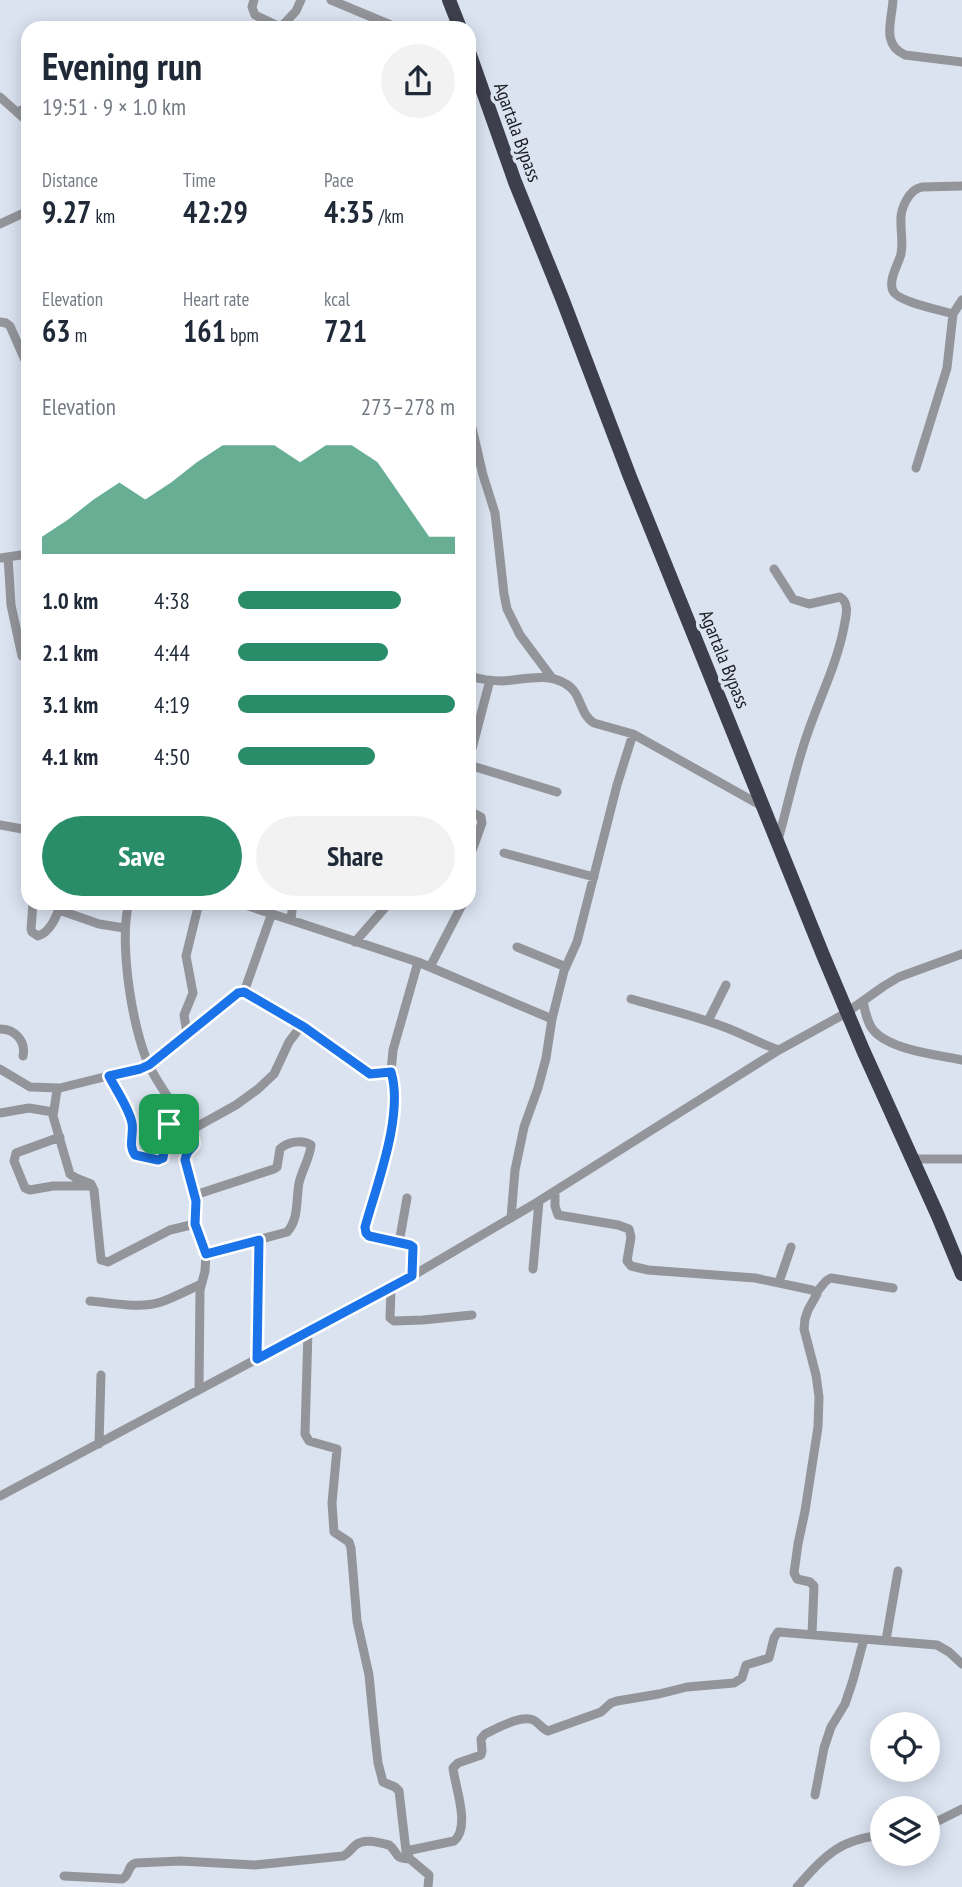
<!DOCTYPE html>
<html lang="en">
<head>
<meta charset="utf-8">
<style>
	body { margin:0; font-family:"PT Sans Narrow",sans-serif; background:#f2f2f3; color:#1f2937; height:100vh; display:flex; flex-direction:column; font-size:26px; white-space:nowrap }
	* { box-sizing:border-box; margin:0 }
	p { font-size:23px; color:#747a83 }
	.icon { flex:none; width:38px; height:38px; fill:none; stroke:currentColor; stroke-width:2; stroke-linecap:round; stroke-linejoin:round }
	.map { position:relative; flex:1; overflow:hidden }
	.panel { position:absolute; left:21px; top:21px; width:455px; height:889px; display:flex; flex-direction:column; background:#fff; border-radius:21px; box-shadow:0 4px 18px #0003 }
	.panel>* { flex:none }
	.controls { position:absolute; left:870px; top:1712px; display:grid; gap:14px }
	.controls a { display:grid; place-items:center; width:70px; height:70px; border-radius:50%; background:#fff; box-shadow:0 4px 18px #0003; font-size:35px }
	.pin { position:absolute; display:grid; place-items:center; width:60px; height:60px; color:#fff; margin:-30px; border-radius:14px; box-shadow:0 4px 10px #0006 }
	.round { display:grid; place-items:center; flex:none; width:74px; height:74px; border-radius:37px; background:#f2f2f3 }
	.summary { display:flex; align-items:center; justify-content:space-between; height:119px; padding:0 21px }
	h1 { font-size:38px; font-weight:600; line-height:52px }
	.stats { display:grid; grid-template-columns:repeat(3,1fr); gap:10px; height:119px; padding:7px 21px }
	.stats div { display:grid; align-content:center }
	.stats b { font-size:30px; font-weight:600 }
	.stats small { font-size:19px; font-weight:400 }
	.stats p { font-size:19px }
	.chart { height:196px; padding:14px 21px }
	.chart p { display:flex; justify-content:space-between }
	.chart svg { width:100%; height:126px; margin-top:7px; fill:#288d68; opacity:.7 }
	.action { display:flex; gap:14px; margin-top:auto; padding:14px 21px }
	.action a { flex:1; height:80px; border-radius:42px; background:#288d68; color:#fff; font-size:28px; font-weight:600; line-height:80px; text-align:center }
	.action a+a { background:#f2f2f3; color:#1f2937 }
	ul { padding:0 21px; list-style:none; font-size:23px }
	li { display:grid; grid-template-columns:112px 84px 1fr; align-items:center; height:52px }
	li i { height:18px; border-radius:9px; background:#288d68 }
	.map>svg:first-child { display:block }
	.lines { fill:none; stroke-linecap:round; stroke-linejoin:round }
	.minor { stroke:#94959b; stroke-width:9 }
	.highway { stroke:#3e3f4c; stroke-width:14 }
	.route-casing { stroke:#fff; stroke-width:14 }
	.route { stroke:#1a73e8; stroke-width:9 }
	.labels { text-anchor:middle; stroke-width:7; stroke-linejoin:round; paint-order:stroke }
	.street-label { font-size:19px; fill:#191c21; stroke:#dbe3f1 }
</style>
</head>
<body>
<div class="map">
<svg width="962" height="1887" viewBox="0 0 962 1887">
	<rect width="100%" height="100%" fill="#dbe3f1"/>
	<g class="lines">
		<path class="minor" d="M254,0L252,7L255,15L276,25L282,26L296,11L301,0
			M331,0L398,28
			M893,0C892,21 881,44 905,55L962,62
			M0,97L28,122
			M17,112L28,107
			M0,224L28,211
			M953,314C941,310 898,302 893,291C888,280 898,265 901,254C905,232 894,217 909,196C913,191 915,189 922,187L962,186
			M0,322L6,323L10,326L28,367
			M469,415L483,475L495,513L504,594L507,609L520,635L552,678
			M916,468L947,368L953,314L962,300
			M8,557L11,605L22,656L28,659
			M0,558L28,554
			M774,569L793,599L809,604L840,597C850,603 846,616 844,627C837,664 819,699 807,735C795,769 788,805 778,840
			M469,676C480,679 491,681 502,681C523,680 547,672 566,684C582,693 579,714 594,723L633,734L762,806
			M469,760L490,680
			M469,765L557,792
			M469,811L481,817L482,823L469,859
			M0,825L28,830
			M504,853L594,877
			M33,903L31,929L32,932L38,936C51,932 57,915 61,903
			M129,903C118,941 133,1039 153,1073C166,1097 185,1118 195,1143L186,1155L185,1160L196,1201L195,1224L206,1254L205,1271L200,1290L199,1389
			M239,903L418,962L552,1019
			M59,910L99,924L124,928
			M291,919L293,903
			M355,942L389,903
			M517,947L566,967
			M430,967L463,903
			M244,992L272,913
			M631,999C663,1008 696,1016 727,1028C745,1035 761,1044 779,1050
			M863,1001C865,1011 867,1023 874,1031C891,1050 938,1055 962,1060
			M708,1021L726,985
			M0,1029C15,1029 26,1041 23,1056
			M187,1033L184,1015L193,993L186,956L199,903
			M0,1069L30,1087L60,1088
			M109,1076L132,1124V1153L135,1155L161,1159L164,1155L160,1133L163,1127L173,1124L184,1131H189L236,1105L258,1089L274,1074L289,1042L301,1026
			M0,1113L29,1108L53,1112
			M60,1137L16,1153L14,1161L25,1188L30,1190L53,1186H91
			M912,1159H962
			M555,1191V1206L558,1215L618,1225L629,1229L631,1237L627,1261L631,1266L648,1270L755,1278L812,1290L817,1294L808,1310L805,1319L804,1329L816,1375L819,1397L818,1427L805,1511L798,1544L794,1573L797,1579L810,1582L814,1586L812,1634
			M195,1195L274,1169L277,1167L280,1149C287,1142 302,1139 311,1145C310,1158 302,1170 299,1183C296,1199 299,1220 287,1232L206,1254
			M511,1218L515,1170L524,1127L538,1088L546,1058L552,1019L564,971L577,942L617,785L633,734
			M195,1224L170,1230L108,1262L101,1260L94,1190L91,1184L76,1178L70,1174L53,1116L57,1090L60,1088L144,1067L238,993H248L304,1027L370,1074L391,1072
			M399,1243L407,1198
			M533,1269L539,1201
			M412,1276L413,1247L369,1236L366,1233L365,1227L391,1132L395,1098L394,1081L391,1072L393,1050L418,962
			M779,1282L791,1247
			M391,1288L390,1318L394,1321L423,1320L472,1315
			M816,1292C822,1288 824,1280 831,1278L893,1288
			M90,1301C112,1303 140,1309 161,1302C175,1297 188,1290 201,1284
			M308,1331L305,1434L309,1441L337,1449L332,1503L334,1532L349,1542L351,1548L357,1621L369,1675L374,1727L378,1763L383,1782L395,1787L399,1791L406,1851L410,1859L429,1875L428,1887
			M257,1358L259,1240
			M99,1444L101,1375
			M0,1496L412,1276L531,1206L779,1050L846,1013L884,986L899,977L962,954
			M886,1640L898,1571
			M815,1795L824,1748L831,1727L845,1704L853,1680L864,1639
			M928,1826L962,1809
			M406,1851L454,1841C471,1827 455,1787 453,1768L458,1763L481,1755L482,1751L481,1739L485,1734C496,1729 523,1713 535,1721C540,1724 542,1729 548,1731L601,1712L611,1703L617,1701L659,1694L687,1687L734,1683L742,1678L746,1665L769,1658L774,1638L778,1632L937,1645L949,1652L962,1664
			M64,1876L122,1879C130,1876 127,1865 136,1863L180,1861L255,1865L343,1856C350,1853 351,1848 357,1844C366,1838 380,1843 389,1845C399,1852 393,1859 410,1859
			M797,1887C826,1855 838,1840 882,1835"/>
		<path class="highway" d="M449,0L460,28
			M469,52L515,182L562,298L630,477L823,955L863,1050L938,1216L962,1274"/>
	</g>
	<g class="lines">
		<g class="route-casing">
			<path id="route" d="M244,992L304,1027L370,1074L391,1072C404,1114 377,1184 365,1227L366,1233L369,1236L410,1245L413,1247L412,1276L257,1359L259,1240L206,1254L195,1224L196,1201L185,1160C188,1142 202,1152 189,1131H184L176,1125L169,1124L160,1130V1133L164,1152L163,1158L158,1160L135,1155C128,1146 134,1134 132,1123C129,1108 116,1090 109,1076L140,1069L149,1065L238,993Z"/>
		</g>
		<use href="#route" class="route"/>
	</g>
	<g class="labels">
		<g class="street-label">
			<text transform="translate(518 132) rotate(70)" y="7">Agartala Bypass</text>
			<text transform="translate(725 659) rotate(68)" y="7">Agartala Bypass</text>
		</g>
	</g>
</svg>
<div class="controls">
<a><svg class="icon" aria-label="locate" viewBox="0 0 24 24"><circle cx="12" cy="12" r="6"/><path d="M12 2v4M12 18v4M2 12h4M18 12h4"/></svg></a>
<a><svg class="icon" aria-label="layers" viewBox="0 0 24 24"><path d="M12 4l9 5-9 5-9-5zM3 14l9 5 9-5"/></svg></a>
</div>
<div class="pin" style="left:169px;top:1124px;background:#1e9e55"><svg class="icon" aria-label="arrive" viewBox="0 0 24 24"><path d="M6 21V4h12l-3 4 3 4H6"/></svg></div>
<section class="panel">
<div class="summary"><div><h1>Evening run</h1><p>19:51 · 9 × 1.0 km</p></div><a class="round"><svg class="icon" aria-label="share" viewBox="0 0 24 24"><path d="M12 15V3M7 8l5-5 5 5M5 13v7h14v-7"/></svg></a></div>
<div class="stats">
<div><p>Distance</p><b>9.27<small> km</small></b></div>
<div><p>Time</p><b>42:29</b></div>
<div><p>Pace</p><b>4:35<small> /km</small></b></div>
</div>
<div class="stats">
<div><p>Elevation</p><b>63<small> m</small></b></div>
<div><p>Heart rate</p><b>161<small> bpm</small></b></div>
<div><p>kcal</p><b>721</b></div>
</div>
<div class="chart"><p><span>Elevation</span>273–278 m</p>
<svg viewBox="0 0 160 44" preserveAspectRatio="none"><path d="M0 44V38L10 32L20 25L30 19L40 25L50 19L60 12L70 6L80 6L90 6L100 12L110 6L120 6L130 12L140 25L150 38L160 38V44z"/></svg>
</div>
<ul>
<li><b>1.0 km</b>4:38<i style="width:75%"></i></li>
<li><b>2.1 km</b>4:44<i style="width:69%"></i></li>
<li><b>3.1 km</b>4:19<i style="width:100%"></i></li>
<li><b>4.1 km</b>4:50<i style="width:63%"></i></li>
</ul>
<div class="action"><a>Save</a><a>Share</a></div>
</section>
</div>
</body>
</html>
